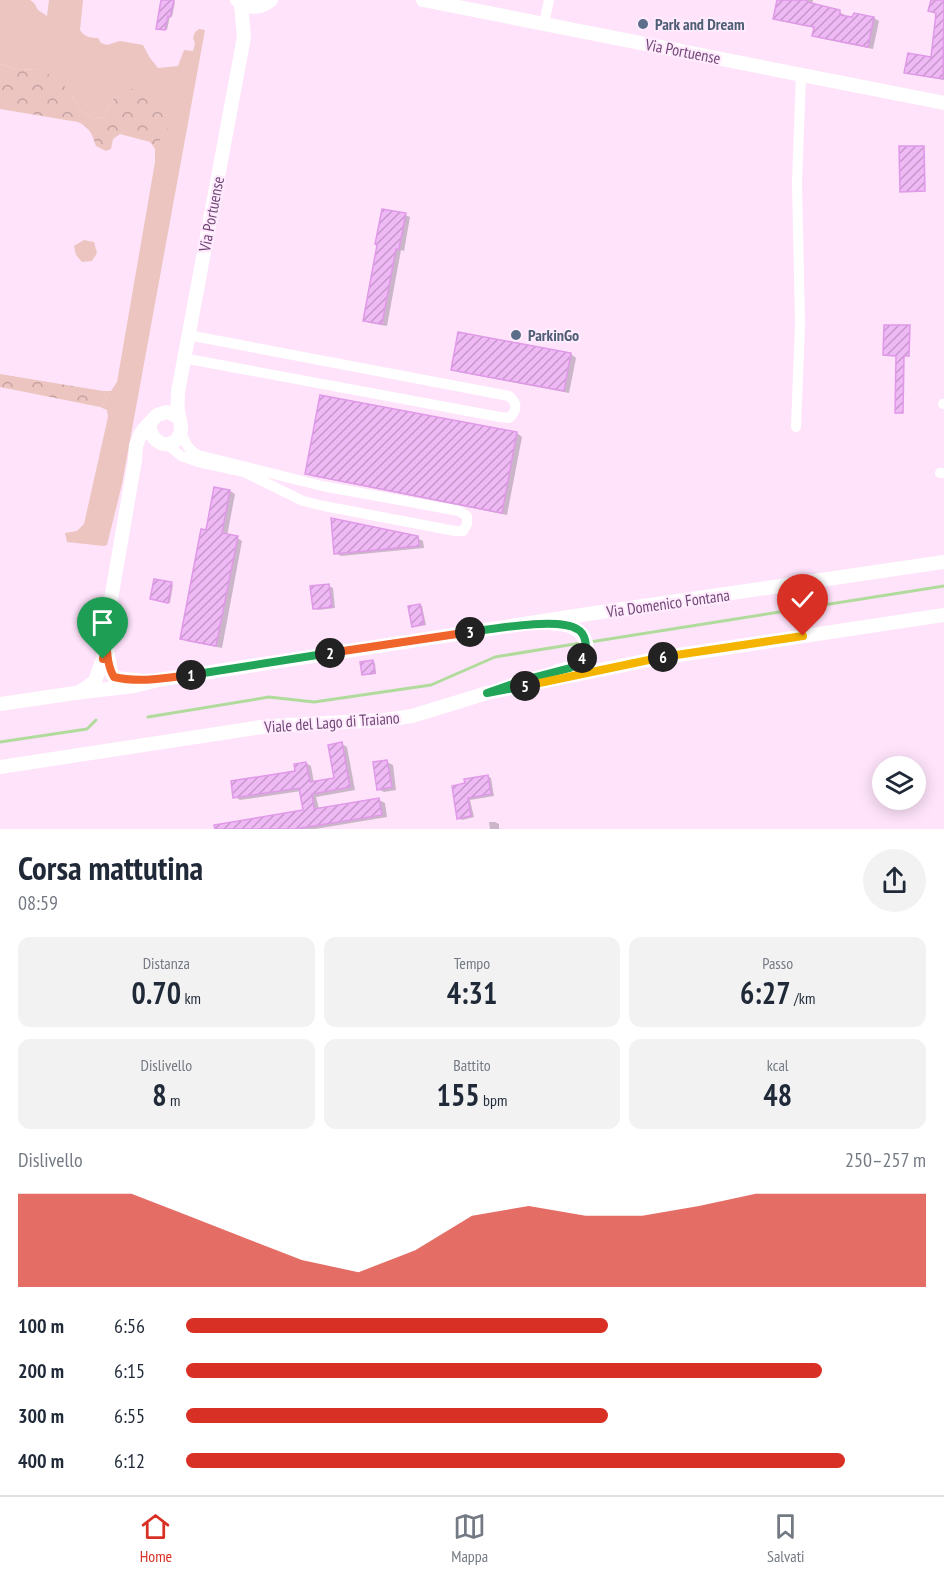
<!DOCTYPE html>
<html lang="it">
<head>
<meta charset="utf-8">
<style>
	body { margin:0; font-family:"PT Sans Narrow",sans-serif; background:#f2f2f3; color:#1f2937; height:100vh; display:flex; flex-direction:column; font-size:22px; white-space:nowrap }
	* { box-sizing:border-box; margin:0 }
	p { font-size:20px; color:#747a83 }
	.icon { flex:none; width:33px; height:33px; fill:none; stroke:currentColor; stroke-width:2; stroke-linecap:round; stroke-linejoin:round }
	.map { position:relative; height:829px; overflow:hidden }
	.drawer { display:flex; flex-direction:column; background:#fff; flex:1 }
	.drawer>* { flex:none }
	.fabs { position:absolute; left:872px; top:756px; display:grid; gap:12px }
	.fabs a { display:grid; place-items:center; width:54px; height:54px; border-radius:50%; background:#fff; box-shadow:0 3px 15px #0003; font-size:30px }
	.pin { position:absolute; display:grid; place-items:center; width:51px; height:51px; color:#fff; margin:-62px -26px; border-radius:50% 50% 50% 0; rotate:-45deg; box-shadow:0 0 6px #0007 }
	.pin .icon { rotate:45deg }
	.km { position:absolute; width:30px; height:30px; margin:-15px; border-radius:50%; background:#222; color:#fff; font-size:16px; line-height:30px; text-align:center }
	.round { display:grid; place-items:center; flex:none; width:63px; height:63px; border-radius:32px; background:#f2f2f3 }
	.overview { display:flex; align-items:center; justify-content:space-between; height:102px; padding:0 18px }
	h1 { font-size:33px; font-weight:600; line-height:45px }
	.metrics { display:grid; grid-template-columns:repeat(3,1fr); gap:9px; height:102px; padding:6px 18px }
	.metrics div { display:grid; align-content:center; border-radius:12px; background:#f2f2f3; text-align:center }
	.metrics b { font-size:30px; font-weight:600 }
	.metrics small { font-size:16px; font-weight:400 }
	.metrics p { font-size:16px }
	.chart { height:168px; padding:12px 18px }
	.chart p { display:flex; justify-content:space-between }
	.chart svg { width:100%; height:108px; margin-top:6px; fill:#d93025; opacity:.7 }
	ul { padding:0 18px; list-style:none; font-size:20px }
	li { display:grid; grid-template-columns:96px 72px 1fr; align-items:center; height:45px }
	li i { height:15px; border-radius:8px; background:#d93025 }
	.dock { display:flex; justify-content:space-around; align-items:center; height:84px; border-top:2px solid #e0e1e3; background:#fff; font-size:16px; color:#747a83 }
	.dock a { display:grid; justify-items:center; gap:3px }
	.dock .selected { color:#d93025 }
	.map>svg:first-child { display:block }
	.green { fill:#ecc5c1 }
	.forest { fill:url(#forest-crowns) }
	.shadow { fill:#0003 }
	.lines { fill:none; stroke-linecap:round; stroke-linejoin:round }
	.stream { stroke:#b1db9c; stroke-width:3 }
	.building { fill:url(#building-hatch); stroke:#e099e8; stroke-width:1.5 }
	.street { stroke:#fff; stroke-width:10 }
	.secondary { stroke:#fff; stroke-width:14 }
	.split-1-casing { stroke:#fff; stroke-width:12 }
	.split-2-casing { stroke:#fff; stroke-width:12 }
	.split-3-casing { stroke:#fff; stroke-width:12 }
	.split-4-casing { stroke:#fff; stroke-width:12 }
	.split-5-casing { stroke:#fff; stroke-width:12 }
	.split-6-casing { stroke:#fff; stroke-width:12 }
	.split-7-casing { stroke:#fff; stroke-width:12 }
	.split-1 { stroke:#f0652b; stroke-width:8 }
	.split-2 { stroke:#22a559; stroke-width:8 }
	.split-3 { stroke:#f0652b; stroke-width:8 }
	.split-4 { stroke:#22a559; stroke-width:8 }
	.split-5 { stroke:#22a559; stroke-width:8 }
	.split-6 { stroke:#f5b400; stroke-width:8 }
	.split-7 { stroke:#f5b400; stroke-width:8 }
	.service-dot { fill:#5c6f8a; stroke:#ffebfd; stroke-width:2 }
	.labels { text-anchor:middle; stroke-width:4.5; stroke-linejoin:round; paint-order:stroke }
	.service-label { font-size:16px; font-weight:bold; fill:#4e5e75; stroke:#ffebfd; text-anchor:start }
	.street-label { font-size:16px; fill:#714777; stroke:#ffebfd }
</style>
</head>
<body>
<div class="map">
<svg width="944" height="829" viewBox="0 0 944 829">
	<defs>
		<pattern id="forest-crowns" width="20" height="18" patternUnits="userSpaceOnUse" patternTransform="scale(1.5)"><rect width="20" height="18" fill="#ecc5c1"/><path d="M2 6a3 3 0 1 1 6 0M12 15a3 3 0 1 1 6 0" fill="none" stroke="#c4a2a2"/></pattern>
		<pattern id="building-hatch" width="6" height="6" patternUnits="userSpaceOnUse" patternTransform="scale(1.5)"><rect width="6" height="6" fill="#efb9f5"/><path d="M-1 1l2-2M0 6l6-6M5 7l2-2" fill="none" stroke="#c698cb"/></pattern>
	</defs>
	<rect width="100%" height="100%" fill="#fee3fa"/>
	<path class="green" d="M0,0H30L34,3L38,10L47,16L49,0H83L80,30C84,37 91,38 98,38L101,43L107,45L120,41L143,45L150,58L158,68L178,66L184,50L193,51L195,43L193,38L195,32L199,29L205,30L122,484L107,545L104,546L67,542L65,533L77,531L84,524L108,417L107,410L100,407L106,402L107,398L103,391H111L117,382L155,162V149L153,146L163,138L116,94L104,117L95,119L80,110L72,96L37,69L21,70L0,64Z
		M84,240L94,242L97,253L92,261L82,262L76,255L74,246Z"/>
	<path class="forest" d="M0,64L21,70L37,69L59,79L72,96L80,110L95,119L104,117L116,94L130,88C151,100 161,104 168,129L163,138L153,146L150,142L120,134L113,139L111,149L106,151L96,146C92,134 91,129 78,122L0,109Z
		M0,374L103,391L107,398L106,402L100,407L0,387Z"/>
	<path class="shadow" d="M163,0L175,2L172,17L170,16L167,30L160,29Z
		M778,0H813L812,5L839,12L845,15V17L874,18L879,21L873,49L819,38L814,35L815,28L780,21L774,18Z
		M932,0H944V80L909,74L932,59L938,13L930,10Z
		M405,215L410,217L404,251L401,250L387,326L369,323L364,320Z
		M910,327L909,355H904L903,412H897V355Z
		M571,354L576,358L569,393L458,372L453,369Z
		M517,433L522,437L507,515L312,476L307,473Z
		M230,491L235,494L227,536L237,538L242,541L222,648L186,641L181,638L207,532Z
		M417,538L423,541L424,548L341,556L335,553Z
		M171,584L173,585L170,603L154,599Z
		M329,586L333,588L335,608L318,610L314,608Z
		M420,605L422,606L426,625L415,627L413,626Z
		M372,662L375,663L376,674L366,675L363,674Z
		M342,744L347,747L355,790L316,797L319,809L379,800L385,803L387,817L315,829H219V826L304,812L301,791L240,800L235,797L297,772L306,763L311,766L314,783L336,779Z
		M387,762L393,765L396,790L384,792L378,789Z
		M488,776L491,778L494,796L470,800L474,817L462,820L459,818L453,787Z
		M489,822H495L499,824V829H490Z"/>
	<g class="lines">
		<path class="stream" d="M590,642L944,586
			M148,717L269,697L314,702L431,685L495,657L581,643
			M0,742L87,729L96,720"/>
	</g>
	<path class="building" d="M161,0H174L170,17L168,16L165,30L156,29Z
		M777,0H807V2L840,10V15L852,17L854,13L874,17L868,47L812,36L814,27L773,19Z
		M931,0H944L943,79L904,73L908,53L931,57L936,13L928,11Z
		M899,146H924L925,191L900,192Z
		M382,209L406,213L399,249H396L382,324L363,321L377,245L375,244Z
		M884,325H910L909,356H904L903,413H895L896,356L883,355Z
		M458,332L571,353L564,391L451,370Z
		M320,395L517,432L502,513L305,474Z
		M214,487L230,490L222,533L238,536L216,646L180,639L201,529L206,530Z
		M331,518L418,536L419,546L334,554Z
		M154,579L172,582L168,603L150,599Z
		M329,584L332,607L313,609L310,586Z
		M420,604L424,624L412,627L408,606Z
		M373,660L375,673L362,675L360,662Z
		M342,742L350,787L312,794L314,809L379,798L382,815L295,829H215L214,825L303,810L299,788L233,798L231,781L295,771L294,764L306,762L310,782L334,778L328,745Z
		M387,760L392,787L377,790L373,762Z
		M488,775L491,794L468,798L471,816L457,819L452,786L465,783L464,779Z"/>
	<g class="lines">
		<path class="street" d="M544,24L549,0
			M183,358L500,417L509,418C517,411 518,403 509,396L188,335
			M943,404H944
			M796,427L800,324L797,182L801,75
			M167,444L181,456L198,462L244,472L303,501L324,506L455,531H463L467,524V516L459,511L322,486L198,455C188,450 185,442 181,432
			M940,473H944"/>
		<path class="secondary" d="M237,0C248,9 260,9 271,0
			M423,0L944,103
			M150,423C148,443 172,453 180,434C183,427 179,419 178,411C177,405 178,398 178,392L244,37L241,4
			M554,624C585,622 600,653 571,667C567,669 562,670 557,671
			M107,649L111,672L114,677L124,679L138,680
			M81,691L89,686L95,681L103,659L109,611L135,460L136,446L140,435L144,429L157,415L167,412L177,416L180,421
			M0,704L75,693L134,686L158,680L588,614L944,562
			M0,767L268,726L385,720L412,716L487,693L659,658L944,615"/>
	</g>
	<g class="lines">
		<g class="split-1-casing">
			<path id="split-1" d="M103,659L106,637C107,650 107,666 114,677C139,683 166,678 191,675"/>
		</g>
		<g class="split-2-casing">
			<path id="split-2" d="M191,675L330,653"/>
		</g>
		<g class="split-3-casing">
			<path id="split-3" d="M330,653L470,632"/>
		</g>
		<g class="split-4-casing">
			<path id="split-4" d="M470,632C493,629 558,617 577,629C581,631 584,636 585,640C587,648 585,652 582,658"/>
		</g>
		<g class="split-5-casing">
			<path id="split-5" d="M525,686L487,693L524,680L570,668L582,658"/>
		</g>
		<g class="split-6-casing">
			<path id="split-6" d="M525,686L663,657"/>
		</g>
		<g class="split-7-casing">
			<path id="split-7" d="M663,657L803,636"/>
		</g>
		<use href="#split-1" class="split-1"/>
		<use href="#split-2" class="split-2"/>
		<use href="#split-3" class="split-3"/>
		<use href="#split-4" class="split-4"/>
		<use href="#split-5" class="split-5"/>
		<use href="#split-6" class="split-6"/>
		<use href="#split-7" class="split-7"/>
	</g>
	<g class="service-dot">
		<circle cx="643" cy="24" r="6"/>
		<circle cx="516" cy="335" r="6"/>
	</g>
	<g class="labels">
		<g class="service-label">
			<text x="655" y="30">Park and Dream</text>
			<text x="528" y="341">ParkinGo</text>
		</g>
		<g class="street-label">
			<text transform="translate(683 51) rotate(11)" y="6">Via Portuense</text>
			<text transform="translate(211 214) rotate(-79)" y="6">Via Portuense</text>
			<text transform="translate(668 603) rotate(-8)" y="6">Via Domenico Fontana</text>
			<text transform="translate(332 722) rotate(-4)" y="6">Viale del Lago di Traiano</text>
		</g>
	</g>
</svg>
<div class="fabs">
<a><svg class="icon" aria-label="layers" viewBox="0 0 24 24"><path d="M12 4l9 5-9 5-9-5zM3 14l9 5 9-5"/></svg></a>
</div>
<div class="pin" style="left:103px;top:659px;background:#1e9e55"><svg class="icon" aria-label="arrive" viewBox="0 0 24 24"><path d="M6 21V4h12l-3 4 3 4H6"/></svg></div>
<div class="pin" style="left:803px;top:636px;background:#d93025"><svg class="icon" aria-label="check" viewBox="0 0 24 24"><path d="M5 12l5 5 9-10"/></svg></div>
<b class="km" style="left:191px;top:675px">1</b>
<b class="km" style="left:330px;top:653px">2</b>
<b class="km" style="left:470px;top:632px">3</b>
<b class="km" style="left:582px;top:658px">4</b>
<b class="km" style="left:525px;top:686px">5</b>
<b class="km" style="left:663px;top:657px">6</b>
</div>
<section class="drawer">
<div class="overview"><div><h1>Corsa mattutina</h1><p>08:59</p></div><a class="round"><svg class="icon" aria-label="share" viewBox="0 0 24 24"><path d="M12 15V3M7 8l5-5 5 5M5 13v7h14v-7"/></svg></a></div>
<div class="metrics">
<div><p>Distanza</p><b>0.70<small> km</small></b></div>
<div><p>Tempo</p><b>4:31</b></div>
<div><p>Passo</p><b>6:27<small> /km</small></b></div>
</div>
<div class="metrics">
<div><p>Dislivello</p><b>8<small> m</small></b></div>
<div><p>Battito</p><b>155<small> bpm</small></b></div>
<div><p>kcal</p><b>48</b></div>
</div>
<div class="chart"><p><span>Dislivello</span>250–257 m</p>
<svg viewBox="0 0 160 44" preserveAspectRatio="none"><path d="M0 44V6L10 6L20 6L30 15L40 24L50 33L60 38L70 29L80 15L90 11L100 15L110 15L120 11L130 6L140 6L150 6L160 6V44z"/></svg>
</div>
<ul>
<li><b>100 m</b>6:56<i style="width:57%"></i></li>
<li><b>200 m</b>6:15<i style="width:86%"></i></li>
<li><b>300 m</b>6:55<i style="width:57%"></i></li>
<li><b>400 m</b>6:12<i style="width:89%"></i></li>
</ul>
</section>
<nav class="dock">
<a class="selected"><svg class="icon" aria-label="home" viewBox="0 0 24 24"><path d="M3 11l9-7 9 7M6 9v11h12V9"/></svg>Home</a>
<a><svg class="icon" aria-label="map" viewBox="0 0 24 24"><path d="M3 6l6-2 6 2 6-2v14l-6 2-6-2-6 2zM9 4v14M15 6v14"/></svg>Mappa</a>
<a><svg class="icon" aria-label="saved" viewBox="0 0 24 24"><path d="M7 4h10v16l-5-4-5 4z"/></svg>Salvati</a>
</nav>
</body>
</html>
